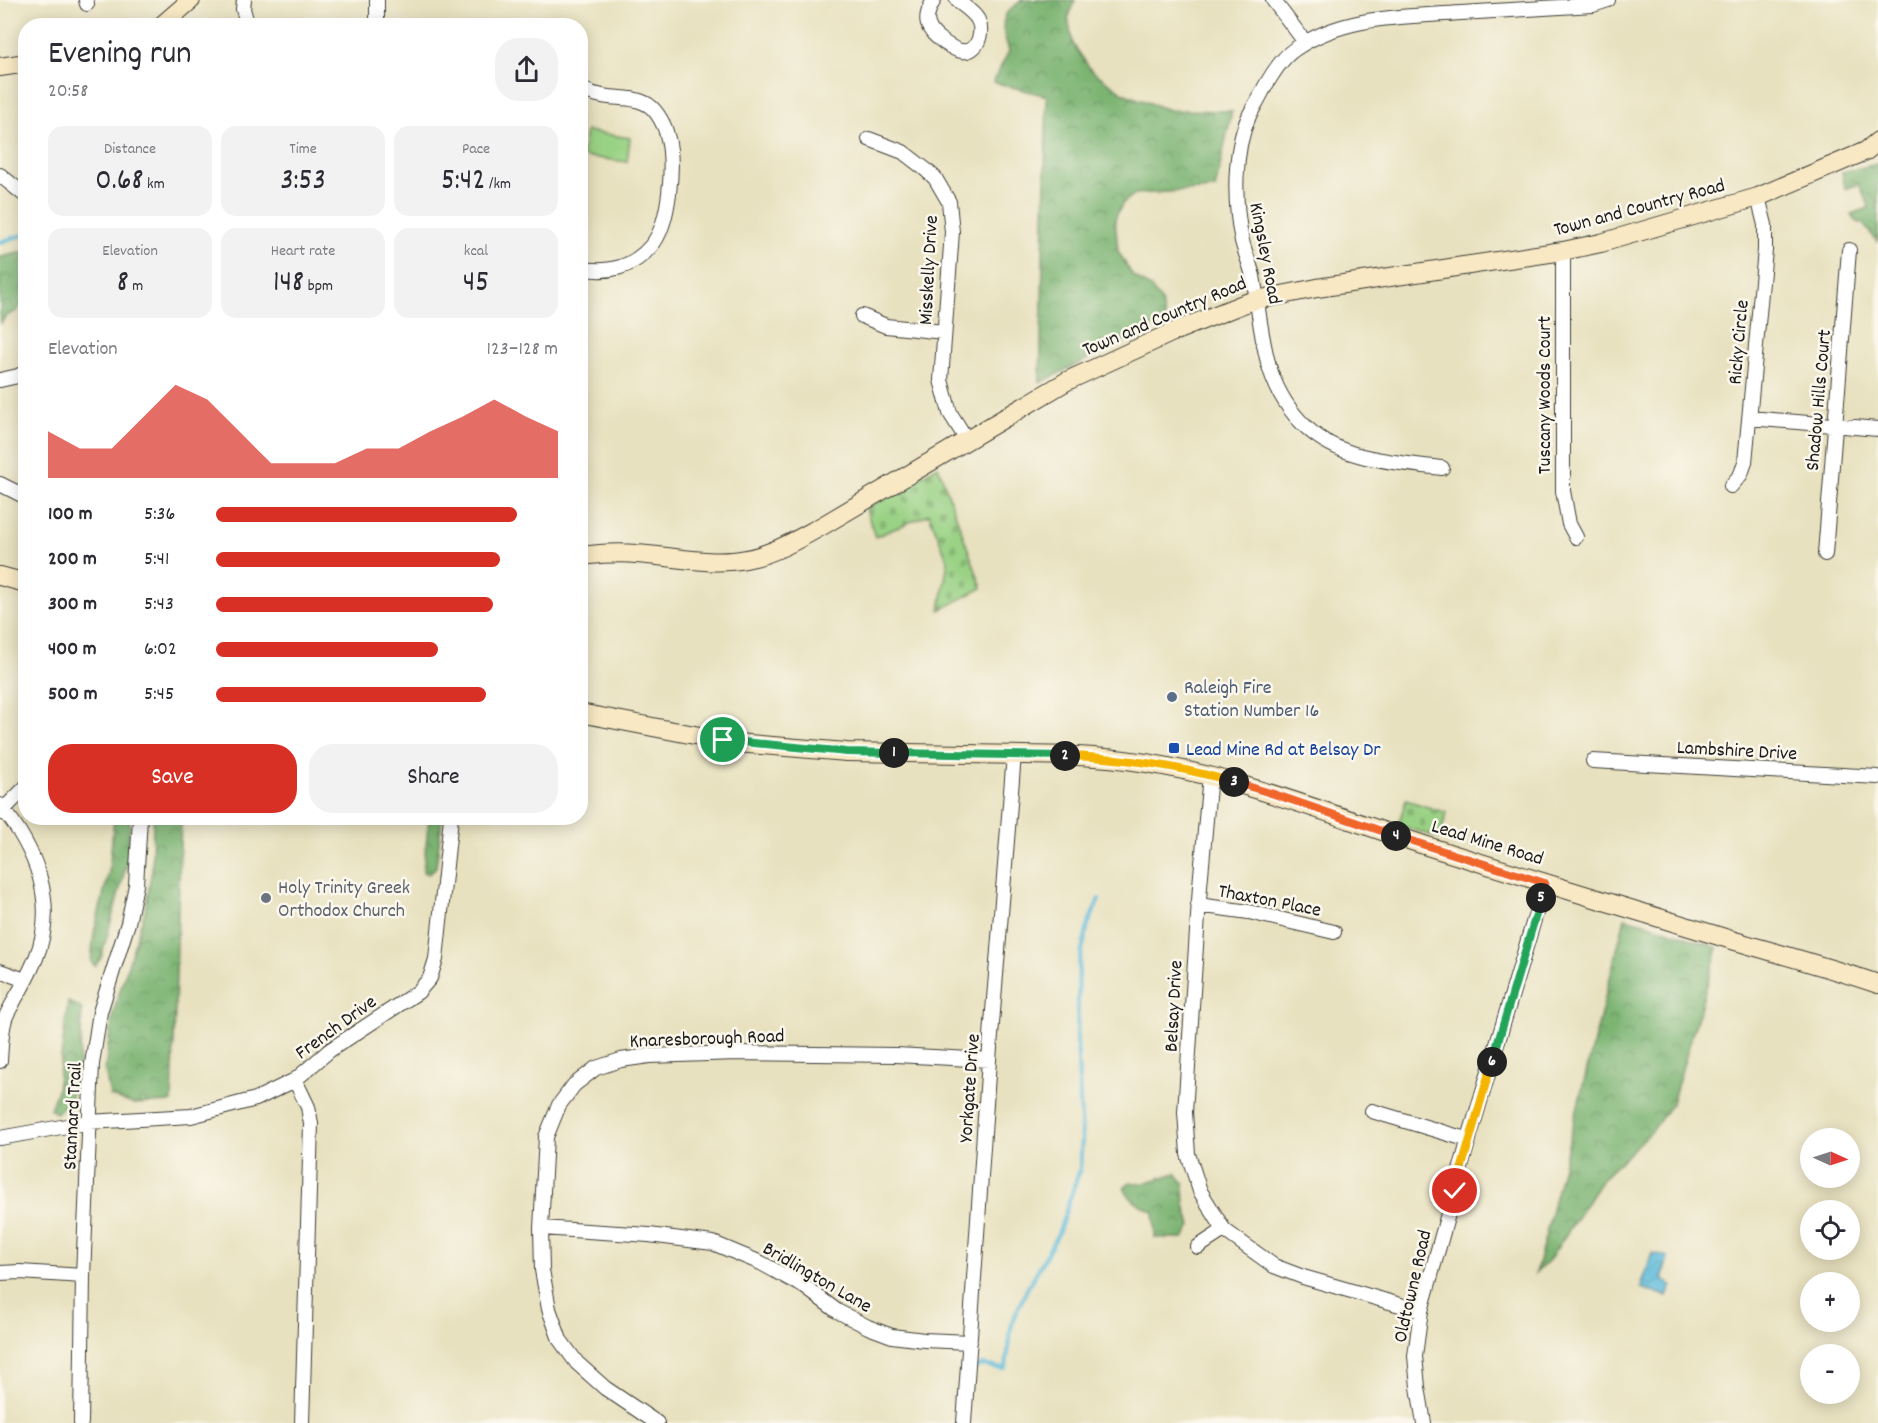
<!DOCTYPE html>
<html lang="en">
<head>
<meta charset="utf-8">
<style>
	body { margin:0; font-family:Dekko,sans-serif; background:#f2f2f3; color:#2b2b33; height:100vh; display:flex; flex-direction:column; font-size:22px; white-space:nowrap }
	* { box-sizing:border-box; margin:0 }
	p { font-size:20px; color:#7c7c81 }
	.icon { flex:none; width:33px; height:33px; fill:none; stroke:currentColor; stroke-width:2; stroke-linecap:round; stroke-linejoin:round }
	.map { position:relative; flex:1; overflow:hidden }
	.sheet { position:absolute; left:18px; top:18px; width:570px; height:807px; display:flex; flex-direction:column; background:#fff; border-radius:24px; box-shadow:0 3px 15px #0003 }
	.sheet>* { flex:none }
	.needle { width:39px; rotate:93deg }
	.buttons { position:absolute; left:1800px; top:1128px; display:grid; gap:12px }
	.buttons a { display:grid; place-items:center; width:60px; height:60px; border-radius:50%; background:#fff; box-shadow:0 3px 15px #0003; font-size:30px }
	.pin { position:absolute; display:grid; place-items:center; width:51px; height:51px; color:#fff; margin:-26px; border:3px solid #fff; border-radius:50%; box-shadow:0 2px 6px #0007 }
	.km { position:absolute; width:30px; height:30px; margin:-15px; border-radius:50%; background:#222; color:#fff; font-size:16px; line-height:30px; text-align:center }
	.round { display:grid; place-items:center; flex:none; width:63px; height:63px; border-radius:24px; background:#f2f2f3 }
	.summary { display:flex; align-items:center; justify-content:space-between; height:102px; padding:0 30px }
	h1 { font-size:33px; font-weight:600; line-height:45px }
	.stats { display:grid; grid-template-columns:repeat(3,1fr); gap:9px; height:102px; padding:6px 30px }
	.stats div { display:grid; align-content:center; border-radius:15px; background:#f2f2f3; text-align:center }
	.stats b { font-size:30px; font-weight:600 }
	.stats small { font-size:16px; font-weight:400 }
	.stats p { font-size:16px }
	.chart { height:168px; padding:12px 30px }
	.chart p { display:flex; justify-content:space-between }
	.chart svg { width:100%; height:108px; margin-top:6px; fill:#d93025; opacity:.7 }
	.cta { display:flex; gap:12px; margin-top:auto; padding:12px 30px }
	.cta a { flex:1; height:69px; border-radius:24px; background:#d93025; color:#fff; font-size:24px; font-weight:600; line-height:69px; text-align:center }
	.cta a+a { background:#f2f2f3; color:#2b2b33 }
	ul { padding:0 30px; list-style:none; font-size:20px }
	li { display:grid; grid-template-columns:96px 72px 1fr; align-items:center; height:45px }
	li i { height:15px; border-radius:8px; background:#d93025 }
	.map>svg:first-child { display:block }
	.forest { fill:url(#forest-crowns); stroke:#4c6847; stroke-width:1.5 }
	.cemetery { fill:url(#cemetery-stones); stroke:#5b7750; stroke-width:1.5 }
	.pitch { fill:#9ad285; stroke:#5b7750; stroke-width:1.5 }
	.water { fill:url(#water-waves); stroke:#3c6b7b; stroke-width:1.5 }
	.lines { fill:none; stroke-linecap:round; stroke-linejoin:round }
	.stream { stroke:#5cbada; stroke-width:4 }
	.street-casing { stroke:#3b3a34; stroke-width:16 }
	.secondary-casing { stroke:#3b3a34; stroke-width:20 }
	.street { stroke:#fff; stroke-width:14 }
	.secondary { stroke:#f8e8c3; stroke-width:18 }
	.split-1-casing { stroke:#fff; stroke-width:12 }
	.split-2-casing { stroke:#fff; stroke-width:12 }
	.split-3-casing { stroke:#fff; stroke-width:12 }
	.split-4-casing { stroke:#fff; stroke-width:12 }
	.split-5-casing { stroke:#fff; stroke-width:12 }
	.split-6-casing { stroke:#fff; stroke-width:12 }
	.split-7-casing { stroke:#fff; stroke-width:12 }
	.split-1 { stroke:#22a559; stroke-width:8 }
	.split-2 { stroke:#22a559; stroke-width:8 }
	.split-3 { stroke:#f5b400; stroke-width:8 }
	.split-4 { stroke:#f0652b; stroke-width:8 }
	.split-5 { stroke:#f0652b; stroke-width:8 }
	.split-6 { stroke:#22a559; stroke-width:8 }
	.split-7 { stroke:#f5b400; stroke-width:8 }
	.service-dot { fill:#5c6f8a; stroke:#fbf7ec; stroke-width:2 }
	.transit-dot { fill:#1a4fb4; stroke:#fbf7ec; stroke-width:2 }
	.worship-dot { fill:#6b7280; stroke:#fbf7ec; stroke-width:2 }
	.labels { text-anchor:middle; stroke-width:5; stroke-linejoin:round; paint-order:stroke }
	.street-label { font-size:20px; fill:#1c1c1c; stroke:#fbf7ec }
	.service-label { font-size:20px; fill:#4e5e75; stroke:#fbf7ec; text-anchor:start }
	.transit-label { font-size:20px; fill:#164399; stroke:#fbf7ec; text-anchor:start }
	.worship-label { font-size:20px; fill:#5b616d; stroke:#fbf7ec; text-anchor:start }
</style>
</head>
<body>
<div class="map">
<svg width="1878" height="1423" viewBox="0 0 1878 1423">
	<defs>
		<pattern id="forest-crowns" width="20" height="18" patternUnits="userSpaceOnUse" patternTransform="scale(1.5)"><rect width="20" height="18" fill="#7bb472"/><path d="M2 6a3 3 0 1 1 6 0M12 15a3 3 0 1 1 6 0" fill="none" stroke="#64925d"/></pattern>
		<pattern id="cemetery-stones" width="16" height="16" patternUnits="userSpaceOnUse" patternTransform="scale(1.5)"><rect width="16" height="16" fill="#9ad285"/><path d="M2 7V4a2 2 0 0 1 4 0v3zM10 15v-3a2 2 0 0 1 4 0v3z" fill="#84b472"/></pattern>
		<pattern id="water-waves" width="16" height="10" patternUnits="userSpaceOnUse" patternTransform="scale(1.5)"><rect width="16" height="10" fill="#5cbada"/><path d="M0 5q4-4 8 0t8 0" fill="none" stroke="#4f9fba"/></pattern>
	</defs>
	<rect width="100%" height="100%" fill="#fbf7ec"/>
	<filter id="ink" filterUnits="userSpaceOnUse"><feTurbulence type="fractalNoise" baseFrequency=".0167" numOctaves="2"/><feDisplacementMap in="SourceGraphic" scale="12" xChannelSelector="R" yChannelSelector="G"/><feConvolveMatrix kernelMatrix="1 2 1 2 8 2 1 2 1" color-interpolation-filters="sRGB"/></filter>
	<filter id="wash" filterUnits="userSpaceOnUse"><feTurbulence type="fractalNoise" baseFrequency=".008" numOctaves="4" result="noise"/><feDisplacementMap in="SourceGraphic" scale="24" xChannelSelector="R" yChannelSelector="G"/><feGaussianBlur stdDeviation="1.35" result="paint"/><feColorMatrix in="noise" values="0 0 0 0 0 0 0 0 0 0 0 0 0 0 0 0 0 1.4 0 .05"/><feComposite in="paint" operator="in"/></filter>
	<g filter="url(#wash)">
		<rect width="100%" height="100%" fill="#e8e1bf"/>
		<path class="forest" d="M1021,0H1075L1068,18L1073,44L1091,70L1125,94L1169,110L1232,111L1215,189L1135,194L1123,203L1115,218L1118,251L1132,275L1151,288L1161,301L1166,320L1040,383L1047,96L993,82L1009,51C1006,40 999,24 1007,13C1010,8 1018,5 1021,0Z
			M1878,164V242L1863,224L1855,221L1851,214L1869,208L1859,184L1845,189L1842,172Z
			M25,252V301L17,311L6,316L0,324V257Z
			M114,818H130L128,859L101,958L95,966L91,962L94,933L109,872Z
			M153,818H181L172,1102L133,1104L110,1096L105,1070L112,1017L145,910L152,869Z
			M429,818H442L436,867L429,874L423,872Z
			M1625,918L1655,926L1718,948L1672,1103L1653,1130L1603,1178L1550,1259L1536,1273Z
			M68,1002L80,1007L82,1011C80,1037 83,1101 56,1113L50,1109L57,1090Z
			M1176,1173L1184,1184L1185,1204L1191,1226L1184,1238H1155L1154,1212C1142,1206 1131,1202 1124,1188L1130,1182L1141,1184Z"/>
		<path class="cemetery" d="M938,466L982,588L940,610L948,561L929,514L875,537L866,509Z
			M1406,800L1447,813L1439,838L1398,825Z"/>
		<path class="pitch" d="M586,131L630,138L627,162L582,156Z"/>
		<path class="water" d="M1652,1253L1668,1257L1662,1279L1672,1286L1667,1296L1641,1288Z"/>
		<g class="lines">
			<path class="stream" d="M0,242L26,234
				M971,1369L983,1365L1003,1369L1006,1367L1011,1328L1015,1315L1028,1287L1058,1234L1080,1169L1082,1139L1077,1040L1079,964L1088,925L1099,899"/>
		</g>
	</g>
	<g filter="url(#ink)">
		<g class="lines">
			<g class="street-casing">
				<path id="street" d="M86,0L87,4
					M244,0L243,9L248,26
					M934,0C922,19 926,31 945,43C950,46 956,51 962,51C978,53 984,32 978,20C974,12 963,6 957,0
					M1273,0L1305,42
					M377,26V0
					M580,88C586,91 592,94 598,95C614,100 637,95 651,107C658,113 665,126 667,135C675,161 670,225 651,246C633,268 607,274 580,268
					M869,139L903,152L925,169L935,178L949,202L952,232L941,380L950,413L967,440
					M0,175L26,196
					M1563,251V491L1569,524L1576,537
					M862,316L886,326L944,332
					M0,380L18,376L26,372
					M1750,418L1878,429
					M1442,468C1395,462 1342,461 1306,427C1261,385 1263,331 1253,276C1250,264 1245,253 1242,241C1234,203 1233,152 1249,116C1253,108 1258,100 1262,92C1270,77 1281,58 1295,49C1344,15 1404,17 1461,13C1505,10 1549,8 1593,5L1608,0
					M0,484L26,497
					M1731,486L1741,474L1745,462L1765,250V225L1758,197
					M1825,554L1849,250
					M1593,761L1878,777
					M1210,775L1200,886L1185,1112L1188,1154L1200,1191L1224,1230L1274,1266L1303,1277L1421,1311
					M0,805C36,849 58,903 36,958C30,972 23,986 15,999C12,1006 7,1012 5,1019C1,1032 1,1047 0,1061
					M0,813L26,787
					M1198,905L1249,912L1334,932
					M0,971L25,980
					M295,1080L308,1107L311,1124L302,1423
					M1372,1111L1469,1140
					M0,1138L89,1122L191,1116L256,1099L295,1080L330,1050L418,992L430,978L436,959L451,818
					M541,1228L649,1235L713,1243L761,1263L805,1287L837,1311L868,1327L892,1336L924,1340L970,1342
					M1198,1247L1224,1230
					M0,1273L20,1272L83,1276
					M81,1423L83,1276L92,1064L100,1012L128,923L136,885L140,818
					M657,1423L605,1388L577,1363L560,1340L549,1309L542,1270L541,1228L546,1137L559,1105L574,1085L596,1068L621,1060L649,1056L737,1053L896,1055L989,1060
					M964,1423L989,1060L1014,755
					M1424,1423L1418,1387L1415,1356L1421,1311L1470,1135L1545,883"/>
			</g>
			<g class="secondary-casing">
				<path id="secondary" d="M161,26L191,0
					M0,67L26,63
					M580,556C599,554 617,552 636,554C672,556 710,566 746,559C774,554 798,539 822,526L1067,381L1173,332L1243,304L1256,300L1317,288L1563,251L1601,243L1758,197L1866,151L1878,141
					M0,576L26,583
					M580,713L736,743L847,752L1078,756C1208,761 1326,815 1449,853C1544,883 1640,912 1735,941C1783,955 1831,968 1878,984"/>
			</g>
			<use href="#street" class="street"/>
			<use href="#secondary" class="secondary"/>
		</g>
	</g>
	<g class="lines" filter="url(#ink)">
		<g class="split-1-casing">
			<path id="split-1" d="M723,740L847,752L894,753"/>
		</g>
		<g class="split-2-casing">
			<path id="split-2" d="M894,753L1065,756"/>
		</g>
		<g class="split-3-casing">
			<path id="split-3" d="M1065,756C1123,757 1178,766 1234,782"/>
		</g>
		<g class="split-4-casing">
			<path id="split-4" d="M1234,782L1274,794L1396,836"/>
		</g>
		<g class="split-5-casing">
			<path id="split-5" d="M1396,836L1545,883L1541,898"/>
		</g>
		<g class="split-6-casing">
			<path id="split-6" d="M1492,1062L1541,898"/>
		</g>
		<g class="split-7-casing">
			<path id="split-7" d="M1455,1191L1492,1062"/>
		</g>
		<use href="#split-1" class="split-1"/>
		<use href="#split-2" class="split-2"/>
		<use href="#split-3" class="split-3"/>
		<use href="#split-4" class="split-4"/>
		<use href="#split-5" class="split-5"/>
		<use href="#split-6" class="split-6"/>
		<use href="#split-7" class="split-7"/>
	</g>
	<circle class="service-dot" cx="1172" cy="697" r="6"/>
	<rect class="transit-dot" x="1168" y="742" width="12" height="12" rx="3"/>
	<circle class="worship-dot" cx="266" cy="898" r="6"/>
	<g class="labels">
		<g class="street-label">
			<text transform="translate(1639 206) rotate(-15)" y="7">Town and Country Road</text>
			<text transform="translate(1267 253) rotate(79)" y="7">Kingsley Road</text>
			<text transform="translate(927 270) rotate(-87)" y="7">Misskelly Drive</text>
			<text transform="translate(1164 315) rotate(-23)" y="7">Town and Country Road</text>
			<text transform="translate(1737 342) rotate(-85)" y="7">Ricky Circle</text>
			<text transform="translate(1543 395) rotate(-90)" y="7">Tuscany Woods Court</text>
			<text transform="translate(1817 400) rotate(-85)" y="7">Shadow Hills Court</text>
			<text transform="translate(1737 749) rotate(3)" y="7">Lambshire Drive</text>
			<text transform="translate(1488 841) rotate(17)" y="7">Lead Mine Road</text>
			<text transform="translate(1270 899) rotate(11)" y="7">Thaxton Place</text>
			<text transform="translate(1172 1006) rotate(-87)" y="7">Belsay Drive</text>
			<text transform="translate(335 1026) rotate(-36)" y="7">French Drive</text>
			<text transform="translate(707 1037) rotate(-2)" y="7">Knaresborough Road</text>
			<text transform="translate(968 1088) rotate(-86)" y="7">Yorkgate Drive</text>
			<text transform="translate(71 1116) rotate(-87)" y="7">Stannard Trail</text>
			<text transform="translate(818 1276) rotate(30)" y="7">Bridlington Lane</text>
			<text transform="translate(1411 1286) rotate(-77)" y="7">Oldtowne Road</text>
		</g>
		<g class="service-label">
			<text x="1184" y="693">Raleigh Fire<tspan x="1184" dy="23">Station Number 16</tspan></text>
		</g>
		<g class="transit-label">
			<text x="1186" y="755">Lead Mine Rd at Belsay Dr</text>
		</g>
		<g class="worship-label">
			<text x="278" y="893">Holy Trinity Greek<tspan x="278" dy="23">Orthodox Church</tspan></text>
		</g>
	</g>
</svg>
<div class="buttons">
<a><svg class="needle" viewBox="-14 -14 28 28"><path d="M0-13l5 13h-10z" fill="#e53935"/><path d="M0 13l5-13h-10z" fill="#7c7c81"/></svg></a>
<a><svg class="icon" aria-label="locate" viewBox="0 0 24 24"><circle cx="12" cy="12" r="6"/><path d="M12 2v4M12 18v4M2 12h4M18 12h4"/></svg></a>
<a>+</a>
<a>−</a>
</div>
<div class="pin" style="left:723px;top:740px;background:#1e9e55"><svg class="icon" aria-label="arrive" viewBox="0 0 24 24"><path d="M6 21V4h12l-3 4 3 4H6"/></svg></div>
<div class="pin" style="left:1455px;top:1191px;background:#d93025"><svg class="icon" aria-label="check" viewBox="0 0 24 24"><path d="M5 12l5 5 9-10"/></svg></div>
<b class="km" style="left:894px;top:753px">1</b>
<b class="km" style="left:1065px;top:756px">2</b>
<b class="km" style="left:1234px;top:782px">3</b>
<b class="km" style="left:1396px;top:836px">4</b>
<b class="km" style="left:1541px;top:898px">5</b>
<b class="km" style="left:1492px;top:1062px">6</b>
<section class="sheet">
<div class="summary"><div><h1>Evening run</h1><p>20:58</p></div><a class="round"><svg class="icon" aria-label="share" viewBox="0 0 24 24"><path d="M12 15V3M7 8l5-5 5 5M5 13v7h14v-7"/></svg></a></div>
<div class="stats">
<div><p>Distance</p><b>0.68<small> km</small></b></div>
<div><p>Time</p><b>3:53</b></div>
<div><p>Pace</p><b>5:42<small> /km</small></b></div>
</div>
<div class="stats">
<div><p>Elevation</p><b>8<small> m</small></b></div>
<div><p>Heart rate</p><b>148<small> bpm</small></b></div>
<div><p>kcal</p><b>45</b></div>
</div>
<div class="chart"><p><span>Elevation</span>123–128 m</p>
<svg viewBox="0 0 160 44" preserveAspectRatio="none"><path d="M0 44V25L10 32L20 32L30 19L40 6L50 12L60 25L70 38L80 38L90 38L100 32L110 32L120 25L130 19L140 12L150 19L160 25V44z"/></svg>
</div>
<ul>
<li><b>100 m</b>5:36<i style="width:88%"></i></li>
<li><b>200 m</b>5:41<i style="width:83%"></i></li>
<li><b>300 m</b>5:43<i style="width:81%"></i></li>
<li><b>400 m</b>6:02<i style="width:65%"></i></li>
<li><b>500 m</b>5:45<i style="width:79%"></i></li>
</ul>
<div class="cta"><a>Save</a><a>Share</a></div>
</section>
</div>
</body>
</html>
